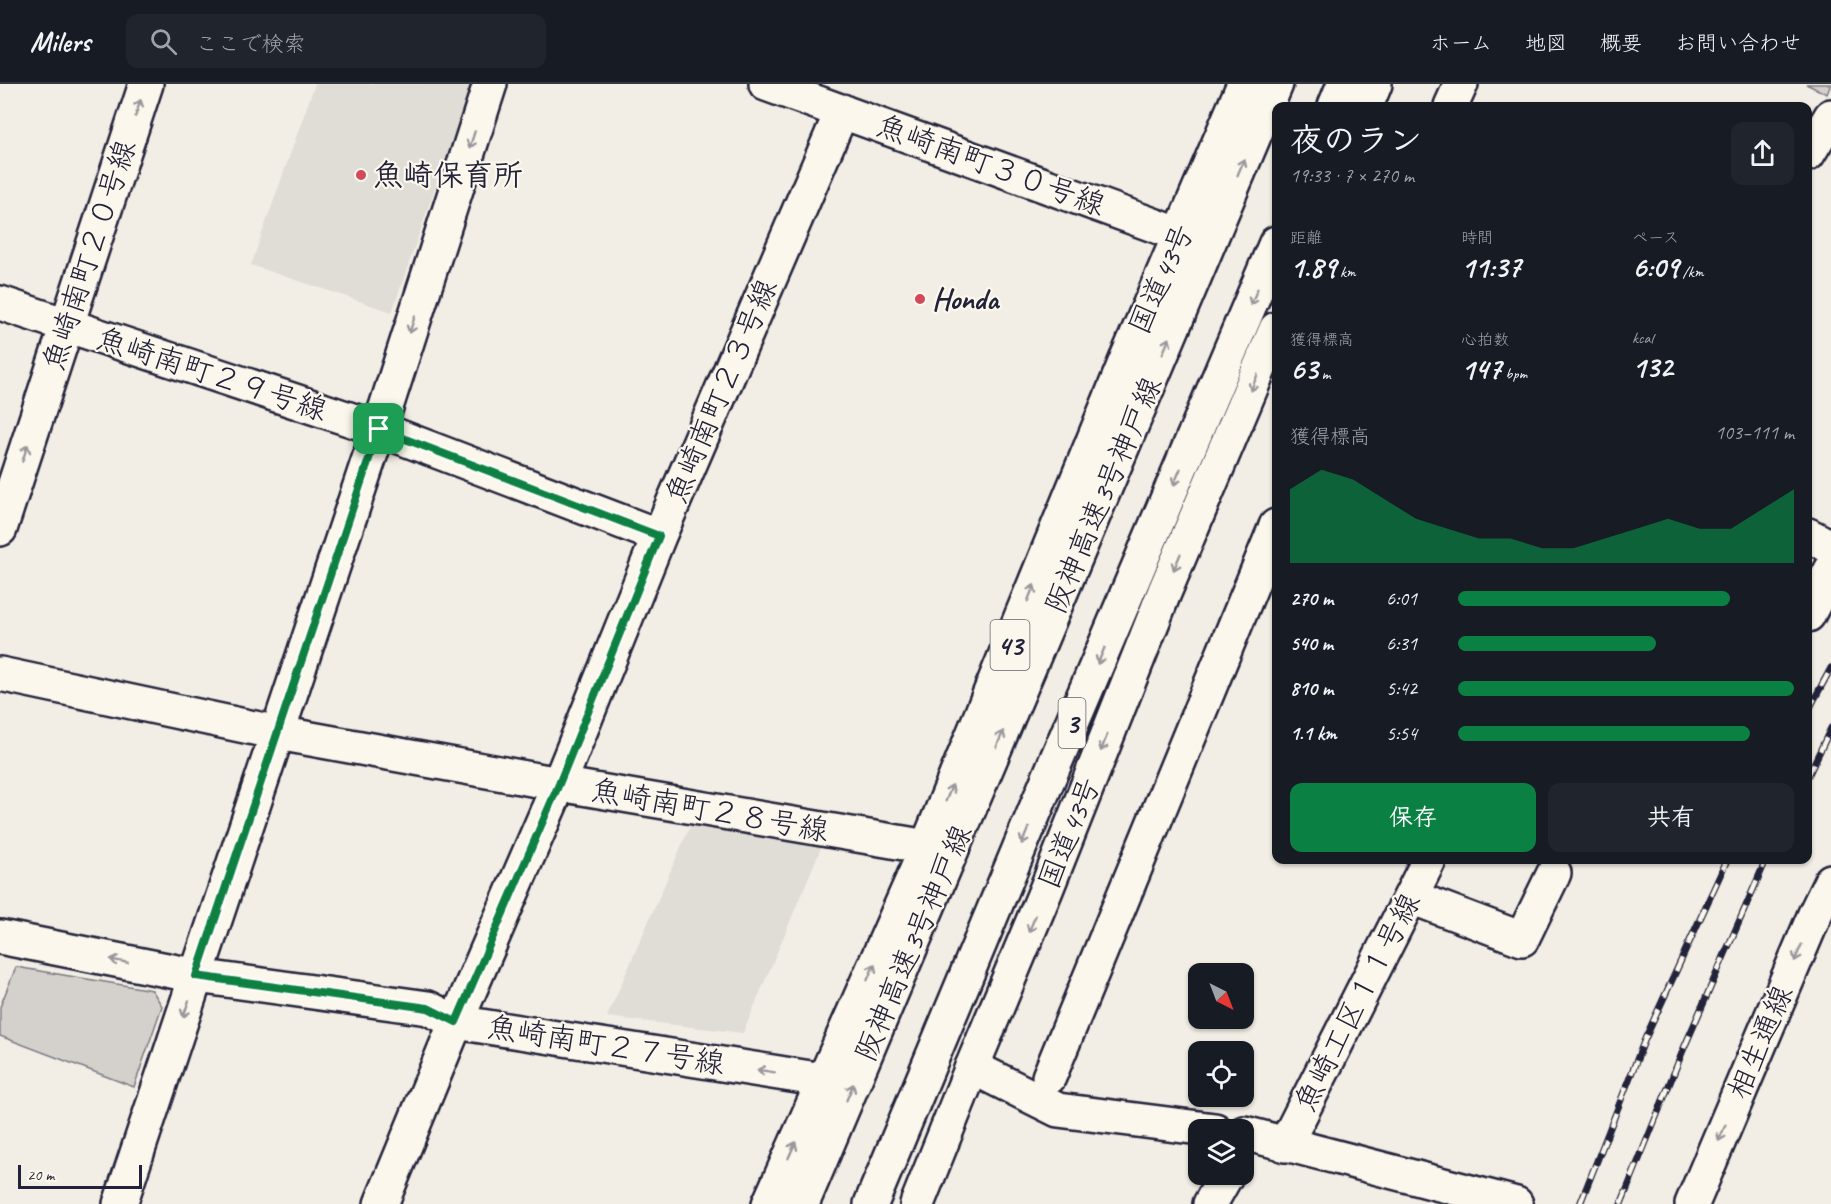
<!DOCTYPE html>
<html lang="ja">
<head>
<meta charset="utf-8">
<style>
	body { margin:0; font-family:Caveat,"Klee One",sans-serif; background:#20242c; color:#f1f3f6; height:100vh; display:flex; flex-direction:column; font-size:22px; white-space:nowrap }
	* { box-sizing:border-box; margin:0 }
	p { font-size:20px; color:#9ea1a6 }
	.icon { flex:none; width:33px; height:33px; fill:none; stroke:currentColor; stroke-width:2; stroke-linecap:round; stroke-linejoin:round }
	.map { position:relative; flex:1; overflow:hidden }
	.panel { position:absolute; left:1272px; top:18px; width:540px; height:762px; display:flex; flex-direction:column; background:#171b24; border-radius:12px; box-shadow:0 2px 4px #0004 }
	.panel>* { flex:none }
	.needle { width:39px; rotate:138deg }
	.buttons { position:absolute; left:1188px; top:879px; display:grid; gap:12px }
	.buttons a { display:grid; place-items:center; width:66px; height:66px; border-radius:12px; background:#171b24; box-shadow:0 2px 4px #0004; font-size:30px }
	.scale { position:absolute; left:18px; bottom:15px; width:124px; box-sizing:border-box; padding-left:6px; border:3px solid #22223b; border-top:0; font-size:16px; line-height:21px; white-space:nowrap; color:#22223b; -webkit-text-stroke:4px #fbf7ec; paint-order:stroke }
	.pin { position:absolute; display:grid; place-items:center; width:51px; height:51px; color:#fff; margin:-26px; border-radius:12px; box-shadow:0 3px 9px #0006 }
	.round { display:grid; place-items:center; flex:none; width:63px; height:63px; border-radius:12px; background:#20242c }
	.head { display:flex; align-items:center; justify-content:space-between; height:102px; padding:0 18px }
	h1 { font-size:33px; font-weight:600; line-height:45px }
	.figures { display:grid; grid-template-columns:repeat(3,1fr); gap:9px; height:102px; padding:6px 18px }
	.figures div { display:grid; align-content:center }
	.figures b { font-size:30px; font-weight:600 }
	.figures small { font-size:16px; font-weight:400 }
	.figures p { font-size:16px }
	.chart { height:168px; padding:12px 18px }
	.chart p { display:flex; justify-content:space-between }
	.chart svg { width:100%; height:108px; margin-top:6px; fill:#0b8043; opacity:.7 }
	.action { display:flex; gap:12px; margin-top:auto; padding:12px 18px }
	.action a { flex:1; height:69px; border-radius:12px; background:#0b8043; color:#fff; font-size:24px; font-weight:600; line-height:69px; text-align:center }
	.action a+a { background:#20242c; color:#f1f3f6 }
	ul { padding:0 18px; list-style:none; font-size:20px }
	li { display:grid; grid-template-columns:96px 72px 1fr; align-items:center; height:45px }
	li i { height:15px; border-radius:8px; background:#0b8043 }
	header { display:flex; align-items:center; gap:36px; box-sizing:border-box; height:84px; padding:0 30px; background:#171b24; border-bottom:2px solid #363941 }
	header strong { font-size:28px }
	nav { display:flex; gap:33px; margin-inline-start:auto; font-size:21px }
	.search { width:420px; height:54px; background:#20242c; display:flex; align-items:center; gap:15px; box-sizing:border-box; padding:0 21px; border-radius:12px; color:#9ea1a6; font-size:22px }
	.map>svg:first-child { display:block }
	.built { fill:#e0dcd6 }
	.green { fill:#d4d1cc; stroke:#7b7a84; stroke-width:1.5 }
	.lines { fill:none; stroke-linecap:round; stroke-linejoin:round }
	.minor-casing { stroke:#22223b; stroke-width:38 }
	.trunk-casing { stroke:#22223b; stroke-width:38 }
	.motorway-casing { stroke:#22223b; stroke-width:38 }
	.minor { stroke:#fbf7ec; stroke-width:33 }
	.trunk { stroke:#fbf7ec; stroke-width:33 }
	.motorway { stroke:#fbf7ec; stroke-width:33 }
	.rail-casing { stroke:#22223b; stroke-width:7 }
	.rail { stroke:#fbf7ec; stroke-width:4.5; stroke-dasharray:14; stroke-linecap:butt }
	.oneway { stroke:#99979c }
	.route-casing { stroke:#fff; stroke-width:12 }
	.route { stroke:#0b8043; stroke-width:8 }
	.poi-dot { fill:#d1495b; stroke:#fbf7ec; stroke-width:2 }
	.labels { text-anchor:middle; stroke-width:4.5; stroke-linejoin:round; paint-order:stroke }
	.shield { fill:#fbf7ec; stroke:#636270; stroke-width:1.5 }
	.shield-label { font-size:28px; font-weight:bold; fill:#22223b }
	.street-label { font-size:30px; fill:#22223b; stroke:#fbf7ec }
	.poi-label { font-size:30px; font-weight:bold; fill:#22223b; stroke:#fbf7ec; text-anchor:start }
</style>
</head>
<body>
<header>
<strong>Milers</strong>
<div class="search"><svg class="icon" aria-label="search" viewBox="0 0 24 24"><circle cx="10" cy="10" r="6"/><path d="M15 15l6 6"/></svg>ここで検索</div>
<nav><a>ホーム</a><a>地図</a><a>概要</a><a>お問い合わせ</a></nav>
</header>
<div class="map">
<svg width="1831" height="1120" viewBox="0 0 1831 1120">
	<rect width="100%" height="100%" fill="#f2eee5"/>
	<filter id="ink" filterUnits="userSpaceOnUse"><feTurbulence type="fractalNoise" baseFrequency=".0167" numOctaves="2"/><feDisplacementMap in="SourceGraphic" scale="12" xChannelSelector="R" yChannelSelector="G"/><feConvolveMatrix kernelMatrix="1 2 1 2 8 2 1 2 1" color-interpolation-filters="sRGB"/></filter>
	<g filter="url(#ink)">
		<path class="built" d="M315,0H471L392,228L251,181Z
			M694,733L823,759L743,949L607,933Z"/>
		<path class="green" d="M1806,0H1831L1827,10Z
			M16,883L152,906L162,922L134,1003L0,952V923Z"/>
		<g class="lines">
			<g class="minor-casing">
				<path id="minor" d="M766,0L1181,151
					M1451,22L1461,0
					M1808,70L1831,32
					M0,219L379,345L659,452
					M0,445L146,0
					M1808,451L1831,463
					M1808,531L1831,486
					M0,590L278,649L559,700L927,763
					M1411,813L1522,855L1554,789
					M0,853L197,892L428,924L456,938L823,996
					M972,983L1058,1026L1215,1046
					M1049,993L1276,442
					M1244,1049L1516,1120
					M1285,1061L1429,776
					M120,1120L379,345L490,0
					M381,1120L456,938L559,700L659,452L842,27
					M1210,1120L1227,1090
					M1692,1120L1815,830L1831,797"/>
			</g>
			<g class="trunk-casing">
				<path id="trunk" d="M1366,22L1375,0
					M769,1120L927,763L1127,274L1244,0
					M917,1120L972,983L1046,806L1164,509L1276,245"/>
			</g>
			<g class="motorway-casing">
				<path id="motorway" d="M1335,22L1344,0
					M802,1120L1276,0
					M871,1120L1047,698L1276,159"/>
			</g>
			<use href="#minor" class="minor"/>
			<use href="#trunk" class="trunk"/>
			<use href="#motorway" class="motorway"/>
			<g class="rail-casing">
				<path id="rail" d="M1808,627L1831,584
					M1808,692L1831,644
					M1580,1120L1645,955L1727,776
					M1621,1120L1684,964L1766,776"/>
			</g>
			<use href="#rail" class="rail"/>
		</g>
		<defs><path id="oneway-shaft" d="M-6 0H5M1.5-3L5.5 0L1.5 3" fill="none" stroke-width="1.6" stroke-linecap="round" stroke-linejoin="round" transform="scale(1.5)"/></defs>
		<g class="oneway">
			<use href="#oneway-shaft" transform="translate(138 24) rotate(-72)"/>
			<use href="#oneway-shaft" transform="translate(472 56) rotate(108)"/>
			<use href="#oneway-shaft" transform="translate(1241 83) rotate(-67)"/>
			<use href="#oneway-shaft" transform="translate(1254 213) rotate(113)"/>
			<use href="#oneway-shaft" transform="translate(412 241) rotate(108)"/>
			<use href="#oneway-shaft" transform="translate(1166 262) rotate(-67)"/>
			<use href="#oneway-shaft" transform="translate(1254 299) rotate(113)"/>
			<use href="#oneway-shaft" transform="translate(25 369) rotate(-72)"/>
			<use href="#oneway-shaft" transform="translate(1177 393) rotate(113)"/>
			<use href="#oneway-shaft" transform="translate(1177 478) rotate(113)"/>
			<use href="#oneway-shaft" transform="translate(1031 509) rotate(-68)"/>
			<use href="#oneway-shaft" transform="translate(1101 572) rotate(113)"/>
			<use href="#oneway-shaft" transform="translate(1000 655) rotate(-67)"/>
			<use href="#oneway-shaft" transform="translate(1104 659) rotate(112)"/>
			<use href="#oneway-shaft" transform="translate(949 709) rotate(-68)"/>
			<use href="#oneway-shaft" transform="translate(1025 752) rotate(113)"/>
			<use href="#oneway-shaft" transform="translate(1032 840) rotate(113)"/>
			<use href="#oneway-shaft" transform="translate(1798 869) rotate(113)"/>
			<use href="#oneway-shaft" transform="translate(119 877) rotate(-169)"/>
			<use href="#oneway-shaft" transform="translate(871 888) rotate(-66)"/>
			<use href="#oneway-shaft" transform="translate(186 925) rotate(109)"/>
			<use href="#oneway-shaft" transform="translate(766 987) rotate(-171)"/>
			<use href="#oneway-shaft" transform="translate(850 1008) rotate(-67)"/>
			<use href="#oneway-shaft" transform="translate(1722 1049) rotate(113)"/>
			<use href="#oneway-shaft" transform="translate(792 1066) rotate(-66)"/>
		</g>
	</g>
	<g class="lines" filter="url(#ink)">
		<g class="route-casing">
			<path id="route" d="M379,345L659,452L559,700L456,938L428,924L196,892Z"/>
		</g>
		<use href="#route" class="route"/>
	</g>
	<g class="poi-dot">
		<circle cx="361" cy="91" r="6"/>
		<circle cx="920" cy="215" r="6"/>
	</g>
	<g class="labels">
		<g class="shield">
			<rect x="990.5" y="536" width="39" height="50" rx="4.5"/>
			<rect x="1058.5" y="614" width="27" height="50" rx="4.5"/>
		</g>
		<g class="shield-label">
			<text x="1010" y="571">43</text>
			<text x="1072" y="649">3</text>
		</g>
		<g class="street-label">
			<text transform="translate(991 81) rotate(20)" y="10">魚崎南町３０号線</text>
			<text transform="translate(89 171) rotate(-72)" y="10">魚崎南町２０号線</text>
			<text transform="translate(1161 195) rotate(-66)" y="10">国道43号</text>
			<text transform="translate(212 290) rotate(18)" y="10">魚崎南町２９号線</text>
			<text transform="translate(721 307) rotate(-67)" y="10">魚崎南町２３号線</text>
			<text transform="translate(1103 411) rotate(-67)" y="10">阪神高速3号神戸線</text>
			<text transform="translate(710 726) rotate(10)" y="10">魚崎南町２８号線</text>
			<text transform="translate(1069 749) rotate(-68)" y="10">国道43号</text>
			<text transform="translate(913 859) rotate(-67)" y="10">阪神高速3号神戸線</text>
			<text transform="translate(1357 918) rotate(-63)" y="10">魚崎工区１１号線</text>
			<text transform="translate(1760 958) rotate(-67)" y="10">相生通線</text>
			<text transform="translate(606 961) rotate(9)" y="10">魚崎南町２７号線</text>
		</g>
		<g class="poi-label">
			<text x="373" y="101">魚崎保育所</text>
			<text x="932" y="225">Honda</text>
		</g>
	</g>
</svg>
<div class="buttons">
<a><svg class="needle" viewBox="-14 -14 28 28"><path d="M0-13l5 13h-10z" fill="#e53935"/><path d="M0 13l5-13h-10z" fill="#9ea1a6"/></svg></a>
<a><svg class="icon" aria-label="locate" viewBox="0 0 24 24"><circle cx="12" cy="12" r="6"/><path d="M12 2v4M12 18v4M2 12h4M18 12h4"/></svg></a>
<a><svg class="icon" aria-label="layers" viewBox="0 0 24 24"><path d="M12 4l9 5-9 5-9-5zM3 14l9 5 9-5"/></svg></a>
</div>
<div class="scale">20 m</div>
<div class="pin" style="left:379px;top:345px;background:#1e9e55"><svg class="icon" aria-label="arrive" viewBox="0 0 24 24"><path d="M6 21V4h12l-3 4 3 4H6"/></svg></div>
<section class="panel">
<div class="head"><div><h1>夜のラン</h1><p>19:33 · 7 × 270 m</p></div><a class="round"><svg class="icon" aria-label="share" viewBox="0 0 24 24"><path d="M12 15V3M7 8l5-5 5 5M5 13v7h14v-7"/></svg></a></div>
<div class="figures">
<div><p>距離</p><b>1.89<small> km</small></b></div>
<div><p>時間</p><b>11:37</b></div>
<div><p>ペース</p><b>6:09<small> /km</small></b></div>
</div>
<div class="figures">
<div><p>獲得標高</p><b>63<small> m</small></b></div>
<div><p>心拍数</p><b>147<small> bpm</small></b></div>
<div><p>kcal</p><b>132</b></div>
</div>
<div class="chart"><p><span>獲得標高</span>103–111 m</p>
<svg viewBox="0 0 160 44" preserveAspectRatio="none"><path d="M0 44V14L10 6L20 10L30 18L40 26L50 30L60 34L70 34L80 38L90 38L100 34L110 30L120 26L130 30L140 30L150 22L160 14V44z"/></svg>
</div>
<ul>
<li><b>270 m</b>6:01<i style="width:81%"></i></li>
<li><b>540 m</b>6:31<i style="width:59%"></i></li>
<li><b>810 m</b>5:42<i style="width:100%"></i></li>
<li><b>1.1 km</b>5:54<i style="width:87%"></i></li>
</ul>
<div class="action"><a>保存</a><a>共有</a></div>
</section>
</div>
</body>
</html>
